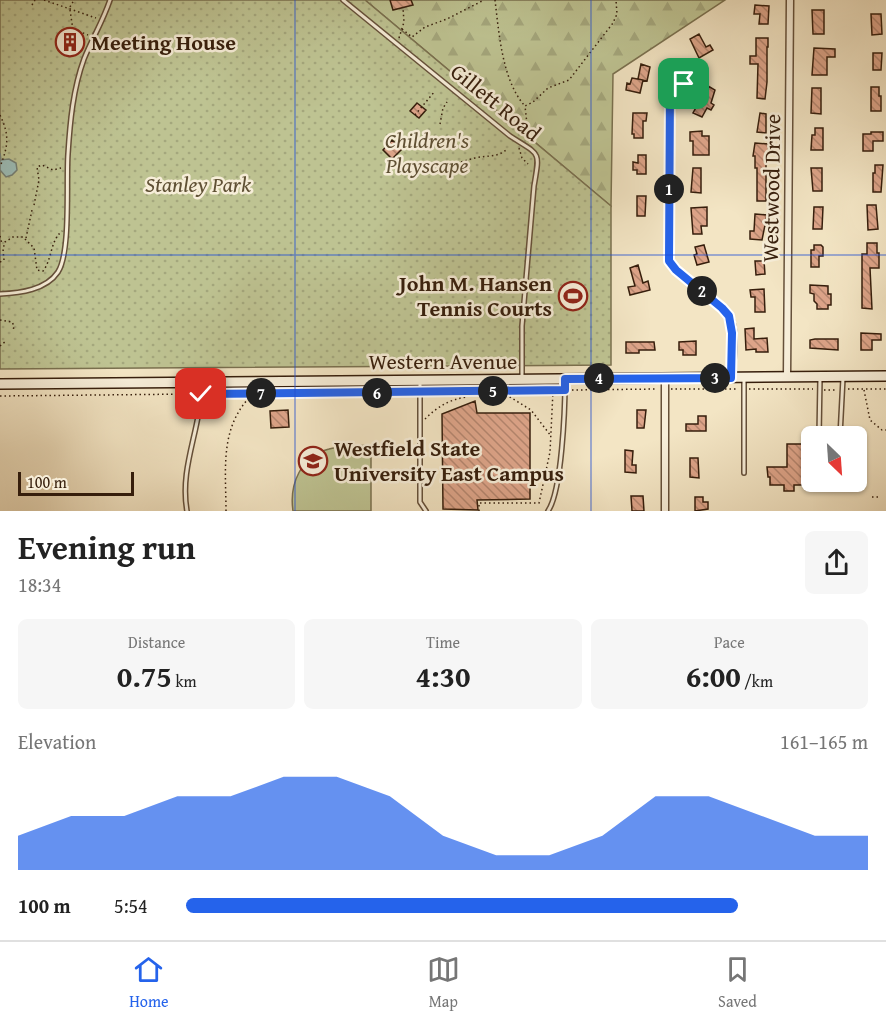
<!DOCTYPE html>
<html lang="en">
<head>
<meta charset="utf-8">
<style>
	body { margin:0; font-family:"Gentium Book Plus",serif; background:#f6f6f6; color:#222; height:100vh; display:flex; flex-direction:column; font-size:22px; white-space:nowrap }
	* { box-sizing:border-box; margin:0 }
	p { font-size:20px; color:#767676 }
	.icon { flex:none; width:33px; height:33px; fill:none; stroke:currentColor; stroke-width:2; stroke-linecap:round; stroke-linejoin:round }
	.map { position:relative; height:511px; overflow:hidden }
	.sheet { display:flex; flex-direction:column; background:#fff; flex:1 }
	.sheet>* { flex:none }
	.needle { width:39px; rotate:155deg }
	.tools { position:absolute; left:801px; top:426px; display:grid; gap:12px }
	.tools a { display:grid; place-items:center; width:66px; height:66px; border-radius:9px; background:#fff; box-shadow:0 2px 4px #0004; font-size:30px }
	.scale { position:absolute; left:18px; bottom:15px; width:116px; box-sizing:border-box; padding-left:6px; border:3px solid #361e0c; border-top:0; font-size:16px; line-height:21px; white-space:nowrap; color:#361e0c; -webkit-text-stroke:4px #f7eed9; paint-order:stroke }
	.pin { position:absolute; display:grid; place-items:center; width:51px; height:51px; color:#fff; margin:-26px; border-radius:12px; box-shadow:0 3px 9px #0006 }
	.km { position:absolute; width:30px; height:30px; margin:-15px; border-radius:50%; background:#222; color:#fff; font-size:16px; line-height:30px; text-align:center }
	.round { display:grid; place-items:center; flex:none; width:63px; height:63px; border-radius:9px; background:#f6f6f6 }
	.headline { display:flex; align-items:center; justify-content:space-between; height:102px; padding:0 18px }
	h1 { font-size:33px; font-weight:700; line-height:45px }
	.metrics { display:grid; grid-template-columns:repeat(3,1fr); gap:9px; height:102px; padding:6px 18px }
	.metrics div { display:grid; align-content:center; border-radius:9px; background:#f6f6f6; text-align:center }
	.metrics b { font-size:30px; font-weight:700 }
	.metrics small { font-size:16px; font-weight:400 }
	.metrics p { font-size:16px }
	.chart { height:168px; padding:12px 18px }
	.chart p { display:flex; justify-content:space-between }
	.chart svg { width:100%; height:108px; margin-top:6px; fill:#2563eb; opacity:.7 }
	ul { padding:0 18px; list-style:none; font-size:20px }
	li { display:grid; grid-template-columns:96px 72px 1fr; align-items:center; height:45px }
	li i { height:15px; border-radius:8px; background:#2563eb }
	.tab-bar { display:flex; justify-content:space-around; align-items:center; height:84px; border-top:2px solid #e0e0e0; background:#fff; font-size:16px; color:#767676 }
	.tab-bar a { display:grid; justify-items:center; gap:3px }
	.tab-bar .on { color:#2563eb }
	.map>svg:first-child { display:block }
	.grass { fill:#bec392; stroke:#7a704f; stroke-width:1.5 }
	.forest { fill:url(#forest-firs); stroke:#7a704f; stroke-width:1.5 }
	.park { fill:url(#park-dots); stroke:#7a704f; stroke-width:1.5 }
	.water { fill:#9cbeb9; stroke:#737e74; stroke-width:1.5 }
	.building { fill:url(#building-back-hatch); stroke:#361e0c; stroke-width:1.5 }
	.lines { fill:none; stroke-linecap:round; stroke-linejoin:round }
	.service-casing { stroke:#65503a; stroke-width:6 }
	.minor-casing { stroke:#65503a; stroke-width:9 }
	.secondary-casing { stroke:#361e0c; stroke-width:12 }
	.path { stroke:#361e0c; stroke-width:1.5; stroke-dasharray:1.5 3; stroke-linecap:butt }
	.service { stroke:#f7eed9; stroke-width:3 }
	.minor { stroke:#f7eed9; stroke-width:6 }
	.secondary { stroke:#f7eed9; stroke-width:9 }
	.route-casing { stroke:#fff; stroke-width:12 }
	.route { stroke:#2563eb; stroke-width:8 }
	.grid { fill:none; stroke:#1d4ed8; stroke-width:1.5; stroke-opacity:0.55 }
	.labels { text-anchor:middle; stroke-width:5; stroke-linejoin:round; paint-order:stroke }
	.poi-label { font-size:22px; font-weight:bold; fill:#361e0c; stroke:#f7eed9; text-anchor:start }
	.street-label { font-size:22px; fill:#361e0c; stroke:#f7eed9 }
	.park-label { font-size:22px; font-style:italic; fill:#5f5034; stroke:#f7eed9 }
</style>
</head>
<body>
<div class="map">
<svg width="886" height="511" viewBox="0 0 886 511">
	<defs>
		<pattern id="forest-firs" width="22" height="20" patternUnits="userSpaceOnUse" patternTransform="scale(1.5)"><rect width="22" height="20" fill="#bec392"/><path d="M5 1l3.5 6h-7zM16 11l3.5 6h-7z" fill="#a4a77d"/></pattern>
		<pattern id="park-dots" width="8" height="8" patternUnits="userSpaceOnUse" patternTransform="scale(1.5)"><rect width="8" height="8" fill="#bec392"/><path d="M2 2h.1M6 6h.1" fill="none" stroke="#a4a77d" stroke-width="1.8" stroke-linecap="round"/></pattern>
		<pattern id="building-back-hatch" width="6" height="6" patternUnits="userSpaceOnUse" patternTransform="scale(1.5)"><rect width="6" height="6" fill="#dda489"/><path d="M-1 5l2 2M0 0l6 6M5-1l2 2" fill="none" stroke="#b4856e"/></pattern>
	</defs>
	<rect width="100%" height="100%" fill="#f3e5c4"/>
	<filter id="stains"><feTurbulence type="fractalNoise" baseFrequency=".00333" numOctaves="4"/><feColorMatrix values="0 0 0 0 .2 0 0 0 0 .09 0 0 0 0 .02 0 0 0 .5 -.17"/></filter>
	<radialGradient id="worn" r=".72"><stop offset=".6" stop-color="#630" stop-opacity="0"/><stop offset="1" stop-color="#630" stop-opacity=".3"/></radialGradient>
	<path class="grass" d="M371,445V511H293C289,484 301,456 329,449C343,445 357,446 371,445Z"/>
	<path class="forest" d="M365,0H725L613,74L611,206Z"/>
	<path class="park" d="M0,0H365L611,206V365L0,369Z"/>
	<path class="water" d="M0,153L1,160L9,159L16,163L17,170L12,175L6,177L0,170Z"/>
	<path class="building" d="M390,0H411L413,5L393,10Z
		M755,5L769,6L768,24H759L760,14H754Z
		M812,10H824V34H813Z
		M871,14H881L882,34L872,35Z
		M699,34L706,47L710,45L713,50L699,58L690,39Z
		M74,36L76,47L65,48L64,38Z
		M756,38H768V47H767V82L765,99L757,98L758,64H750V56H756Z
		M814,48L835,49V57H827V75H812Z
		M873,53H882L881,70H873Z
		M641,64L650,67L647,81L638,79Z
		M632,78L643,80L640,93L626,90L627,83L630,84Z
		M708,86L715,90L711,103L714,105L711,110L707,108L702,117L693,113Z
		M871,87H879V96H881V111H871Z
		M812,88H821V114L811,113Z
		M417,103L426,110L419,118L410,111Z
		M633,113H647L646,121H643V138H634V134H632Z
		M760,113L766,114V133L757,132Z
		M815,128H823V150H811L812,135H815Z
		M702,131V136H709V155H693V141H690V132Z
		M871,132H883V141H873V151H863V134H871Z
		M392,140L402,149L392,159L383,150Z
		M755,143L769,144L768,153H766V201H757V168H755V156H753Z
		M638,155H646V174H637V170H633V162L638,163Z
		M875,165H883L881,192H873V173H875Z
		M693,168H701V193L691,192Z
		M811,168H822V191H813Z
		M637,196H646L645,216H637Z
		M867,205H876L878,229L868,230Z
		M707,207V226H701L702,234H693L691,208Z
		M814,207H823L822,229H813Z
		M755,214L767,215L762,240L750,239V231H754Z
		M867,243H877V253H879V268H870L872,309L862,308V254H867Z
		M704,245L709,262L697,265L694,255L697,254L695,247Z
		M814,245H821L823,247V256H819V267H811V250H814Z
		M755,261H764L765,274L756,275Z
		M638,265L643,283L648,281L650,290L630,295L628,287L635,286L630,268Z
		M810,285L828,286V294H831V305H828V309H817V304L814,301V294L810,293Z
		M764,289L765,312H755V297H751L750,290Z
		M754,328V339L767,338L768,352H756V349L746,350L745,329Z
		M861,333L881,334V340H872V350H861Z
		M815,339H838V350L810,348V340Z
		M696,341V355H683V350H679V342Z
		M626,342H654L655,350H639V353H626Z
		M475,401L477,413H530V499L477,500L478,510L443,509L442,414Z
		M288,410L289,427L271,428L270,411Z
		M637,410H646L644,428H637Z
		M698,416H706V431H686V424H698Z
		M787,444H804V485H794V491H784V485H770V477H768L767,467H787Z
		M625,450L633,451L632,465H636V473L625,472Z
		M690,458H698L699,478L690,477Z
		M631,496H643L644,511H632Z
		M695,497H703V502H708V509L695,511Z"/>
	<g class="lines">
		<g class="service-casing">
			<path id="service" d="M343,0L510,136C541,156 540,150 534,186L522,326V378
				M0,294C20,293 46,290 58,272C71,252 66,181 68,154C70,122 73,89 84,59C92,39 103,21 110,0
				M744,380V473
				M420,382V502L426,511
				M819,436L820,378
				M840,436L843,378
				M821,482L838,483V482
				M187,511C179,466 202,428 201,384
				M548,511C562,491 565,408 565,381"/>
		</g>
		<g class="minor-casing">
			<path id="minor" d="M670,89L684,84L686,79L684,73L677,71L672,74L670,78L669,257C673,281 723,296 731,321C736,338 732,361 731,378
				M787,377L790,0
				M665,511V378"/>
		</g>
		<g class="secondary-casing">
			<path id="secondary" d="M0,384L886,376"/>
		</g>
		<path class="path" d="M44,0L96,18
			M495,0C499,33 502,79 524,105
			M32,5L35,0
			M70,7L74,0
			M70,10L73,30
			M402,29L412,37L425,27L447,19L484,0
			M69,36V33L76,30L88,35
			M399,38L404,22L403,8
			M0,115C10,136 8,146 0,167
			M415,115L435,91
			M440,124L443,108L447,102
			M520,135L527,124L525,106L533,102L548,88L569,80L613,23L617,14L616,0
			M519,148L522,158L528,164
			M452,162C462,163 466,160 475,158C487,155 498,158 507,149
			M34,205L39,180L37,167L42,165L53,170L61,168
			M0,236L2,244
			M26,238L32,210
			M0,262L4,260L3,249L5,242L13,237H23L34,248L37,270L43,271C52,260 50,241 62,231
			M0,320L12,322L14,326L13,331
			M0,346L6,341
			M671,389H738
			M749,389H813
			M848,389H886
			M572,390L657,389
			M824,390H837
			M864,390L870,420L882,430H886
			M502,392L531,410L551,436
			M425,393L558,390
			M206,394L414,393
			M0,396L195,394
			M425,419C437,407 450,399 467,397L466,393
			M872,497H879
			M226,511C226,469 219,426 253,394
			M479,511V503H539L550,452L553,391"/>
		<use href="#service" class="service"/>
		<use href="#minor" class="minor"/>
		<use href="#secondary" class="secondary"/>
	</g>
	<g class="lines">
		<g class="route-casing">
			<path id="route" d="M201,394L565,390V379L731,378L732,333L729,316L722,308L676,270L669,261L670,89L684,84"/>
		</g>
		<use href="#route" class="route"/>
	</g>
	<path class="grid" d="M295,0V511M591,0V511M0,255H886"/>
	<defs>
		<g id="building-ring" transform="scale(1.5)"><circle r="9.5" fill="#f7eed9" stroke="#8f2418" stroke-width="1.5"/><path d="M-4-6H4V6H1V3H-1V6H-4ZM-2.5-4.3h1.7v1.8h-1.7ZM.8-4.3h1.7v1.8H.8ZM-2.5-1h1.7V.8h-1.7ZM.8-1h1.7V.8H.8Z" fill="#8f2418"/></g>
		<g id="stadium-ring" transform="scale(1.5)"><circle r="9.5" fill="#f7eed9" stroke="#8f2418" stroke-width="1.5"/><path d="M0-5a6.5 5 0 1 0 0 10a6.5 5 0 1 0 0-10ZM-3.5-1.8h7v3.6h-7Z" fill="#8f2418"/></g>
		<g id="university-ring" transform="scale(1.5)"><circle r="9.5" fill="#f7eed9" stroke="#8f2418" stroke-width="1.5"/><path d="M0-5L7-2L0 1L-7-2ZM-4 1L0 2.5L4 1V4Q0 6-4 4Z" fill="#8f2418"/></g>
	</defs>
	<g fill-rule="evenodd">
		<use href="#building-ring" x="70" y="42"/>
		<use href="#stadium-ring" x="573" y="296"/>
		<use href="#university-ring" x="313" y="461"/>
	</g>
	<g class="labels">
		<g class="poi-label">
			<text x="91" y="50">Meeting House</text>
			<text x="552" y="291" text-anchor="end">John M. Hansen<tspan x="552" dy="25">Tennis Courts</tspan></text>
			<text x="334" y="456">Westfield State<tspan x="334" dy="25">University East Campus</tspan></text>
		</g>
		<g class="street-label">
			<text transform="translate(496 102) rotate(39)" y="8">Gillett Road</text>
			<text transform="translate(771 188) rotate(-89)" y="8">Westwood Drive</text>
			<text x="443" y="369">Western Avenue</text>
		</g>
		<g class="park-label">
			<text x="427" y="148">Children's<tspan x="427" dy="25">Playscape</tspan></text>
			<text x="198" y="192">Stanley Park</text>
		</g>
	</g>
	<rect width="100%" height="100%" filter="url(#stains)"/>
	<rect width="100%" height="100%" fill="url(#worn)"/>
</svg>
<div class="tools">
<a><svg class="needle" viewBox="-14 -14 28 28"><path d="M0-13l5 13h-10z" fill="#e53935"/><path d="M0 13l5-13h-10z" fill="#767676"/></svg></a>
</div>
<div class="scale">100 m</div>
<div class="pin" style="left:684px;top:84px;background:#1e9e55"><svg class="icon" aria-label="arrive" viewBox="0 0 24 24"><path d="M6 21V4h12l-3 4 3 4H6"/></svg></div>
<div class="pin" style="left:201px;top:394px;background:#d93025"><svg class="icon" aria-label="check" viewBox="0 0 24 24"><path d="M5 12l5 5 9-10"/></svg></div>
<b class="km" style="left:669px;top:189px">1</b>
<b class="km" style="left:702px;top:291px">2</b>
<b class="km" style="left:715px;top:378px">3</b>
<b class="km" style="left:599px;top:378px">4</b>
<b class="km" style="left:493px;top:391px">5</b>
<b class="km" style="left:377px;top:393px">6</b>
<b class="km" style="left:261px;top:393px">7</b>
</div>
<section class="sheet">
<div class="headline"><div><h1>Evening run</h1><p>18:34</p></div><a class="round"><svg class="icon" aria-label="share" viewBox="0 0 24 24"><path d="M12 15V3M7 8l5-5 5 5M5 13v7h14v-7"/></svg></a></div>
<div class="metrics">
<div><p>Distance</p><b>0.75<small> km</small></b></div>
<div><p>Time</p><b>4:30</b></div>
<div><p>Pace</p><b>6:00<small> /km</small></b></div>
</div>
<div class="chart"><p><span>Elevation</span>161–165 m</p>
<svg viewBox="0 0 160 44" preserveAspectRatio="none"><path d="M0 44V30L10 22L20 22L30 14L40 14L50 6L60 6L70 14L80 30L90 38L100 38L110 30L120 14L130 14L140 22L150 30L160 30V44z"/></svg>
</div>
<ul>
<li><b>100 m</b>5:54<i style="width:81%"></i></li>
</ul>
</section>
<nav class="tab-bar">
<a class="on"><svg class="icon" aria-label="home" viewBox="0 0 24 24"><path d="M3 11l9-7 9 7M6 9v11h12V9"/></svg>Home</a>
<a><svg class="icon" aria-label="map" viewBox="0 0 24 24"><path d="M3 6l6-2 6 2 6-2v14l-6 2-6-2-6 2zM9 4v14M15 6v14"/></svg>Map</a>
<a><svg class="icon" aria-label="saved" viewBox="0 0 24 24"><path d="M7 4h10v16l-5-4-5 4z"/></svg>Saved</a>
</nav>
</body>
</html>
